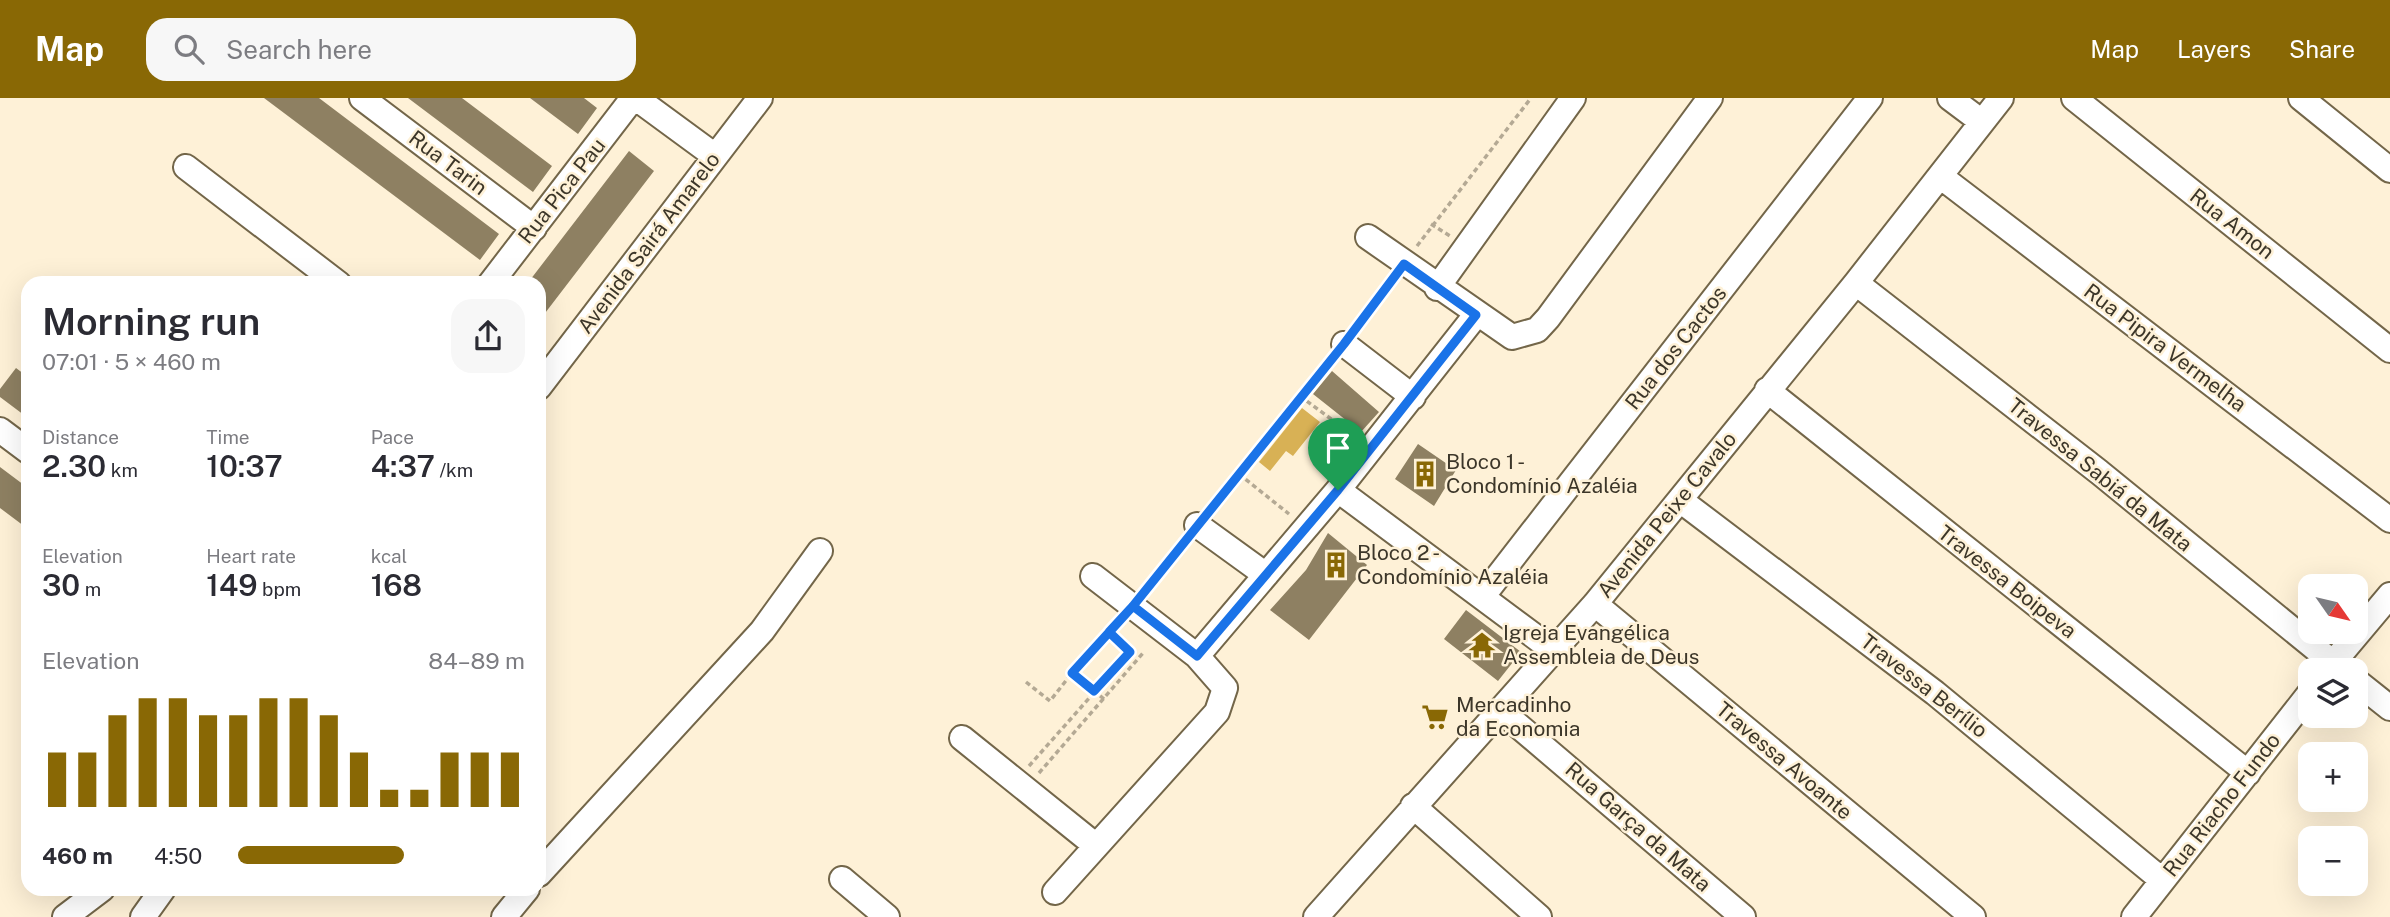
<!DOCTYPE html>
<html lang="en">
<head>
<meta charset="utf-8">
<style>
	body { margin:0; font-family:"Public Sans",sans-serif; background:#f7f7f7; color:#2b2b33; height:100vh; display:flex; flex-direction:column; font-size:26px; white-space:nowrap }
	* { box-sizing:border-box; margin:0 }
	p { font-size:23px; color:#7c7c81 }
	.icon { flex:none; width:38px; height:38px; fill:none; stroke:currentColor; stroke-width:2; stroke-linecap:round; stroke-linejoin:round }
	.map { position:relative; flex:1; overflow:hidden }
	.panel { position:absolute; left:21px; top:178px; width:525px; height:620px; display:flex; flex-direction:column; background:#fff; border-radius:21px; box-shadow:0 7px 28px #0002 }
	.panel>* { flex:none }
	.needle { width:46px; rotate:124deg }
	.controls { position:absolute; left:2298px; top:476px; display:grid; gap:14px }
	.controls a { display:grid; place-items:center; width:70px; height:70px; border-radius:14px; background:#fff; box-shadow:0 7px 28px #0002; font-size:35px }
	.pin { position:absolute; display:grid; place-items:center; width:60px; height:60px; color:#fff; margin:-72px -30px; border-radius:50% 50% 50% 0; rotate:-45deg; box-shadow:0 0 7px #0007 }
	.pin .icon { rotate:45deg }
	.round { display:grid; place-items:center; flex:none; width:74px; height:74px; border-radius:21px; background:#f7f7f7 }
	.overview { display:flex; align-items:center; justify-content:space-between; height:119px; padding:0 21px }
	h1 { font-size:38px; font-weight:600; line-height:52px }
	.figures { display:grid; grid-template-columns:repeat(3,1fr); gap:10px; height:119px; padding:7px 21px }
	.figures div { display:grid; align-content:center }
	.figures b { font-size:30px; font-weight:600 }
	.figures small { font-size:19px; font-weight:400 }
	.figures p { font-size:19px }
	.chart { height:196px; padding:14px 21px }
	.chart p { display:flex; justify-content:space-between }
	.chart svg { width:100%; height:126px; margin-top:7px; stroke:#896805; stroke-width:6 }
	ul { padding:0 21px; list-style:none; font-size:23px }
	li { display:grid; grid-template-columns:112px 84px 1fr; align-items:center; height:52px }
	li i { height:18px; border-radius:9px; background:#896805 }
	header { display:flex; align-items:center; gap:42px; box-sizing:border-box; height:98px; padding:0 35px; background:#896805; color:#fff }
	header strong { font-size:33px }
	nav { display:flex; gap:38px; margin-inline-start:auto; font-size:24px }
	.search { width:490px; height:63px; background:#f7f7f7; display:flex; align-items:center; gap:18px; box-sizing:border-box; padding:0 24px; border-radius:21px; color:#7c7c81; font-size:26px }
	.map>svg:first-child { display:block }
	.water { fill:#d8b155 }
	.building { fill:#8e8062 }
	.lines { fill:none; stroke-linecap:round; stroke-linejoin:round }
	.minor-casing { stroke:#736649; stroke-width:28 }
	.path { stroke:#b4a994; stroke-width:3.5; stroke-dasharray:5 3.5; stroke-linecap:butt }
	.minor { stroke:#fff; stroke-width:24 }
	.route-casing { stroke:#fff; stroke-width:14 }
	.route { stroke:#1a73e8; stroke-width:9 }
	.labels { text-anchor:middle; stroke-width:5; stroke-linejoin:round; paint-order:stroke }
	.street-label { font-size:21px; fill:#3c3629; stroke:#fef1d7 }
	.poi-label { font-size:21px; fill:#3c3629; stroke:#fef1d7; text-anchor:start }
</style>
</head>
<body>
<header>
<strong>Map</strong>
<div class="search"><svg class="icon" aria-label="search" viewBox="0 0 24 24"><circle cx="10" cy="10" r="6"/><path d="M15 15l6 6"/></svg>Search here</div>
<nav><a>Map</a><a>Layers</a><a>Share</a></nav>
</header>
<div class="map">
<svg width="2390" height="819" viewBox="0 0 2390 819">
	<rect width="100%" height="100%" fill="#fef1d7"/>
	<path class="water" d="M1302,310L1320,324L1293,358L1286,353L1270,373L1259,364Z"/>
	<path class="building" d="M264,0H319L499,136L480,162Z
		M408,0H462L552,68L533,94Z
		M530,0H584L597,10L578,36Z
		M629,53L654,73L539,223V186H527Z
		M16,270L28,279V320L0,299V291Z
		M1332,273L1379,314L1361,334L1313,296Z
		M1418,346L1456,372L1434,408L1395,381Z
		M0,369L28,390V431L0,410Z
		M1328,435L1367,467L1309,542L1270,512L1306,472Z
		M1466,512L1521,554L1498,583L1444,541Z"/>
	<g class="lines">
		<g class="minor-casing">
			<path id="minor" d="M362,0L534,130
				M636,0L715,58
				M1950,0L1982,24
				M2074,0L2390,252
				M2301,0L2390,72
				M186,69L339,186
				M1940,78L2390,422
				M1368,139L1512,239L1537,232L1548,220L1710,0
				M1856,185L2099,374L2342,572
				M490,186L633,0
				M1437,190L1573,0
				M1344,246L1413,299
				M539,289L760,0
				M1767,292L2248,675
				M0,332L28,353
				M1338,392L1553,552
				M1680,402L1935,595L2162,782
				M1197,427L1266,477
				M1482,499L1870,0
				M1595,506L1973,819
				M1197,558L1338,392L1476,217
				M2327,572L2390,497
				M2356,583L2390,610
				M1501,613L1743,819
				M962,640L1095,747
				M1413,708L1539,819
				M539,776L762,533L820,453
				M842,781L887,819
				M1055,794L1217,614L1225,590L1197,558L1093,478
				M65,819L102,791
				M143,819L163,791
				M504,819L527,791
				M1316,819L1595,506L1856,185L2001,0
				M2134,819L2310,595"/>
		</g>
		<path class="path" d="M1431,126L1450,138
			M1417,148L1531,0
			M1356,230L1393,179
			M1300,298L1354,338
			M1239,376L1289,416
			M1209,412L1332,260
			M1146,491L1185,443
			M1026,584L1050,603L1072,575
			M1104,601L1072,575L1118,524
			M1029,668L1130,554L1109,535
			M1039,675L1143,555"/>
		<use href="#minor" class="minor"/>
	</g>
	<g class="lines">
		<g class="route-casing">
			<path id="route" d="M1338,392L1476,217L1404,166L1344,246L1133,508L1072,575L1094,593L1130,554L1109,534L1133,508L1197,558L1338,392"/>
		</g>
		<use href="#route" class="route"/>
	</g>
	<defs>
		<g id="building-bare" transform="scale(2.1)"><path d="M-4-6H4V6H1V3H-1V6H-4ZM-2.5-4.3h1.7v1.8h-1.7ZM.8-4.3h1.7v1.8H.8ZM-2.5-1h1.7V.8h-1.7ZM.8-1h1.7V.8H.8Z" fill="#896805" stroke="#fef1d7" stroke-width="2.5" paint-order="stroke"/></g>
		<g id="temple-bare" transform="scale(2.1)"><path d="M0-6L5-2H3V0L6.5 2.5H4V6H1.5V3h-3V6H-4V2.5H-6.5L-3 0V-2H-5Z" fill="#896805" stroke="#fef1d7" stroke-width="2.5" paint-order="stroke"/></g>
		<g id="supermarket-bare" transform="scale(2.1)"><path d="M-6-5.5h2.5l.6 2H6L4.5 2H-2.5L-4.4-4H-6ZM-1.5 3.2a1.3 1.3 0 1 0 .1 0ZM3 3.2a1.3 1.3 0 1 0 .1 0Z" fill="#896805" stroke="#fef1d7" stroke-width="2.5" paint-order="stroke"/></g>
	</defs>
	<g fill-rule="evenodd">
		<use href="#building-bare" x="1425" y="376"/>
		<use href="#building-bare" x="1336" y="467"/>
		<use href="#temple-bare" x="1482" y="547"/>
		<use href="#supermarket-bare" x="1435" y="619"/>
	</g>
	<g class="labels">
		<g class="street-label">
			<text transform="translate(448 65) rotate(37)" y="7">Rua Tarin</text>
			<text transform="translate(562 93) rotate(-52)" y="7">Rua Pica Pau</text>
			<text transform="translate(2232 126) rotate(38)" y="7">Rua Amon</text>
			<text transform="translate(649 145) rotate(-53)" y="7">Avenida Sairá Amarelo</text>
			<text transform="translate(1676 250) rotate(-52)" y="7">Rua dos Cactos</text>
			<text transform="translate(2165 250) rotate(37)" y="7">Rua Pipira Vermelha</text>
			<text transform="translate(2100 377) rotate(39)" y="7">Travessa Sabiá da Mata</text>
			<text transform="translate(1667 417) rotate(-51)" y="7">Avenida Peixe Cavalo</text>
			<text transform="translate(2007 484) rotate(38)" y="7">Travessa Boipeva</text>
			<text transform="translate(1924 588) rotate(38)" y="7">Travessa Berílio</text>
			<text transform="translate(1784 663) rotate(40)" y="7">Travessa Avoante</text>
			<text transform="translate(2222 707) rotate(-52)" y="7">Rua Riacho Fundo</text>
			<text transform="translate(1638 729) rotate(41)" y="7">Rua Garça da Mata</text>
		</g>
		<g class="poi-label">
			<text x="1446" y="371">Bloco 1 -<tspan x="1446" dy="24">Condomínio Azaléia</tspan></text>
			<text x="1357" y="462">Bloco 2 -<tspan x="1357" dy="24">Condomínio Azaléia</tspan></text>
			<text x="1503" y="542">Igreja Evangélica<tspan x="1503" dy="24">Assembleia de Deus</tspan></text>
			<text x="1456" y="614">Mercadinho<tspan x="1456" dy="24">da Economia</tspan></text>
		</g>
	</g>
</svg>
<div class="controls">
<a><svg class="needle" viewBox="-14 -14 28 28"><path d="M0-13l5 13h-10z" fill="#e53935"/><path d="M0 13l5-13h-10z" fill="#7c7c81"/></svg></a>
<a><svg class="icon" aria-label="layers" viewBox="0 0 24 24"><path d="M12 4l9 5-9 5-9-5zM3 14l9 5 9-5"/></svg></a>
<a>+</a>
<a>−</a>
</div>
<div class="pin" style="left:1338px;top:392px;background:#1e9e55"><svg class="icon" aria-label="arrive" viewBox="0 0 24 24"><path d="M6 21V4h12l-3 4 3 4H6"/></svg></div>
<section class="panel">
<div class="overview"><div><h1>Morning run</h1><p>07:01 · 5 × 460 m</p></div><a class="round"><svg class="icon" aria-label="share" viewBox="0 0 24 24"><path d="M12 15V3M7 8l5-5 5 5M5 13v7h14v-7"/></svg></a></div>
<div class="figures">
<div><p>Distance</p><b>2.30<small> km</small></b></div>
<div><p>Time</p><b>10:37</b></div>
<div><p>Pace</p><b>4:37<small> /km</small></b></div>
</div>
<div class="figures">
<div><p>Elevation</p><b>30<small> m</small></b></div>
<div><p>Heart rate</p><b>149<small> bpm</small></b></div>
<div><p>kcal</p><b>168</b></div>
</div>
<div class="chart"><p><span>Elevation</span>84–89 m</p>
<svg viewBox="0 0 160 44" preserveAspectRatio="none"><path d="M5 44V25M15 44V25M25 44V12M35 44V6M45 44V6M55 44V12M65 44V12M75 44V6M85 44V6M95 44V12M105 44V25M115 44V38M125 44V38M135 44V25M145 44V25M155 44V25"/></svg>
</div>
<ul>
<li><b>460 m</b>4:50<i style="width:58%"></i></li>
</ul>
</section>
</div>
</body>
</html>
